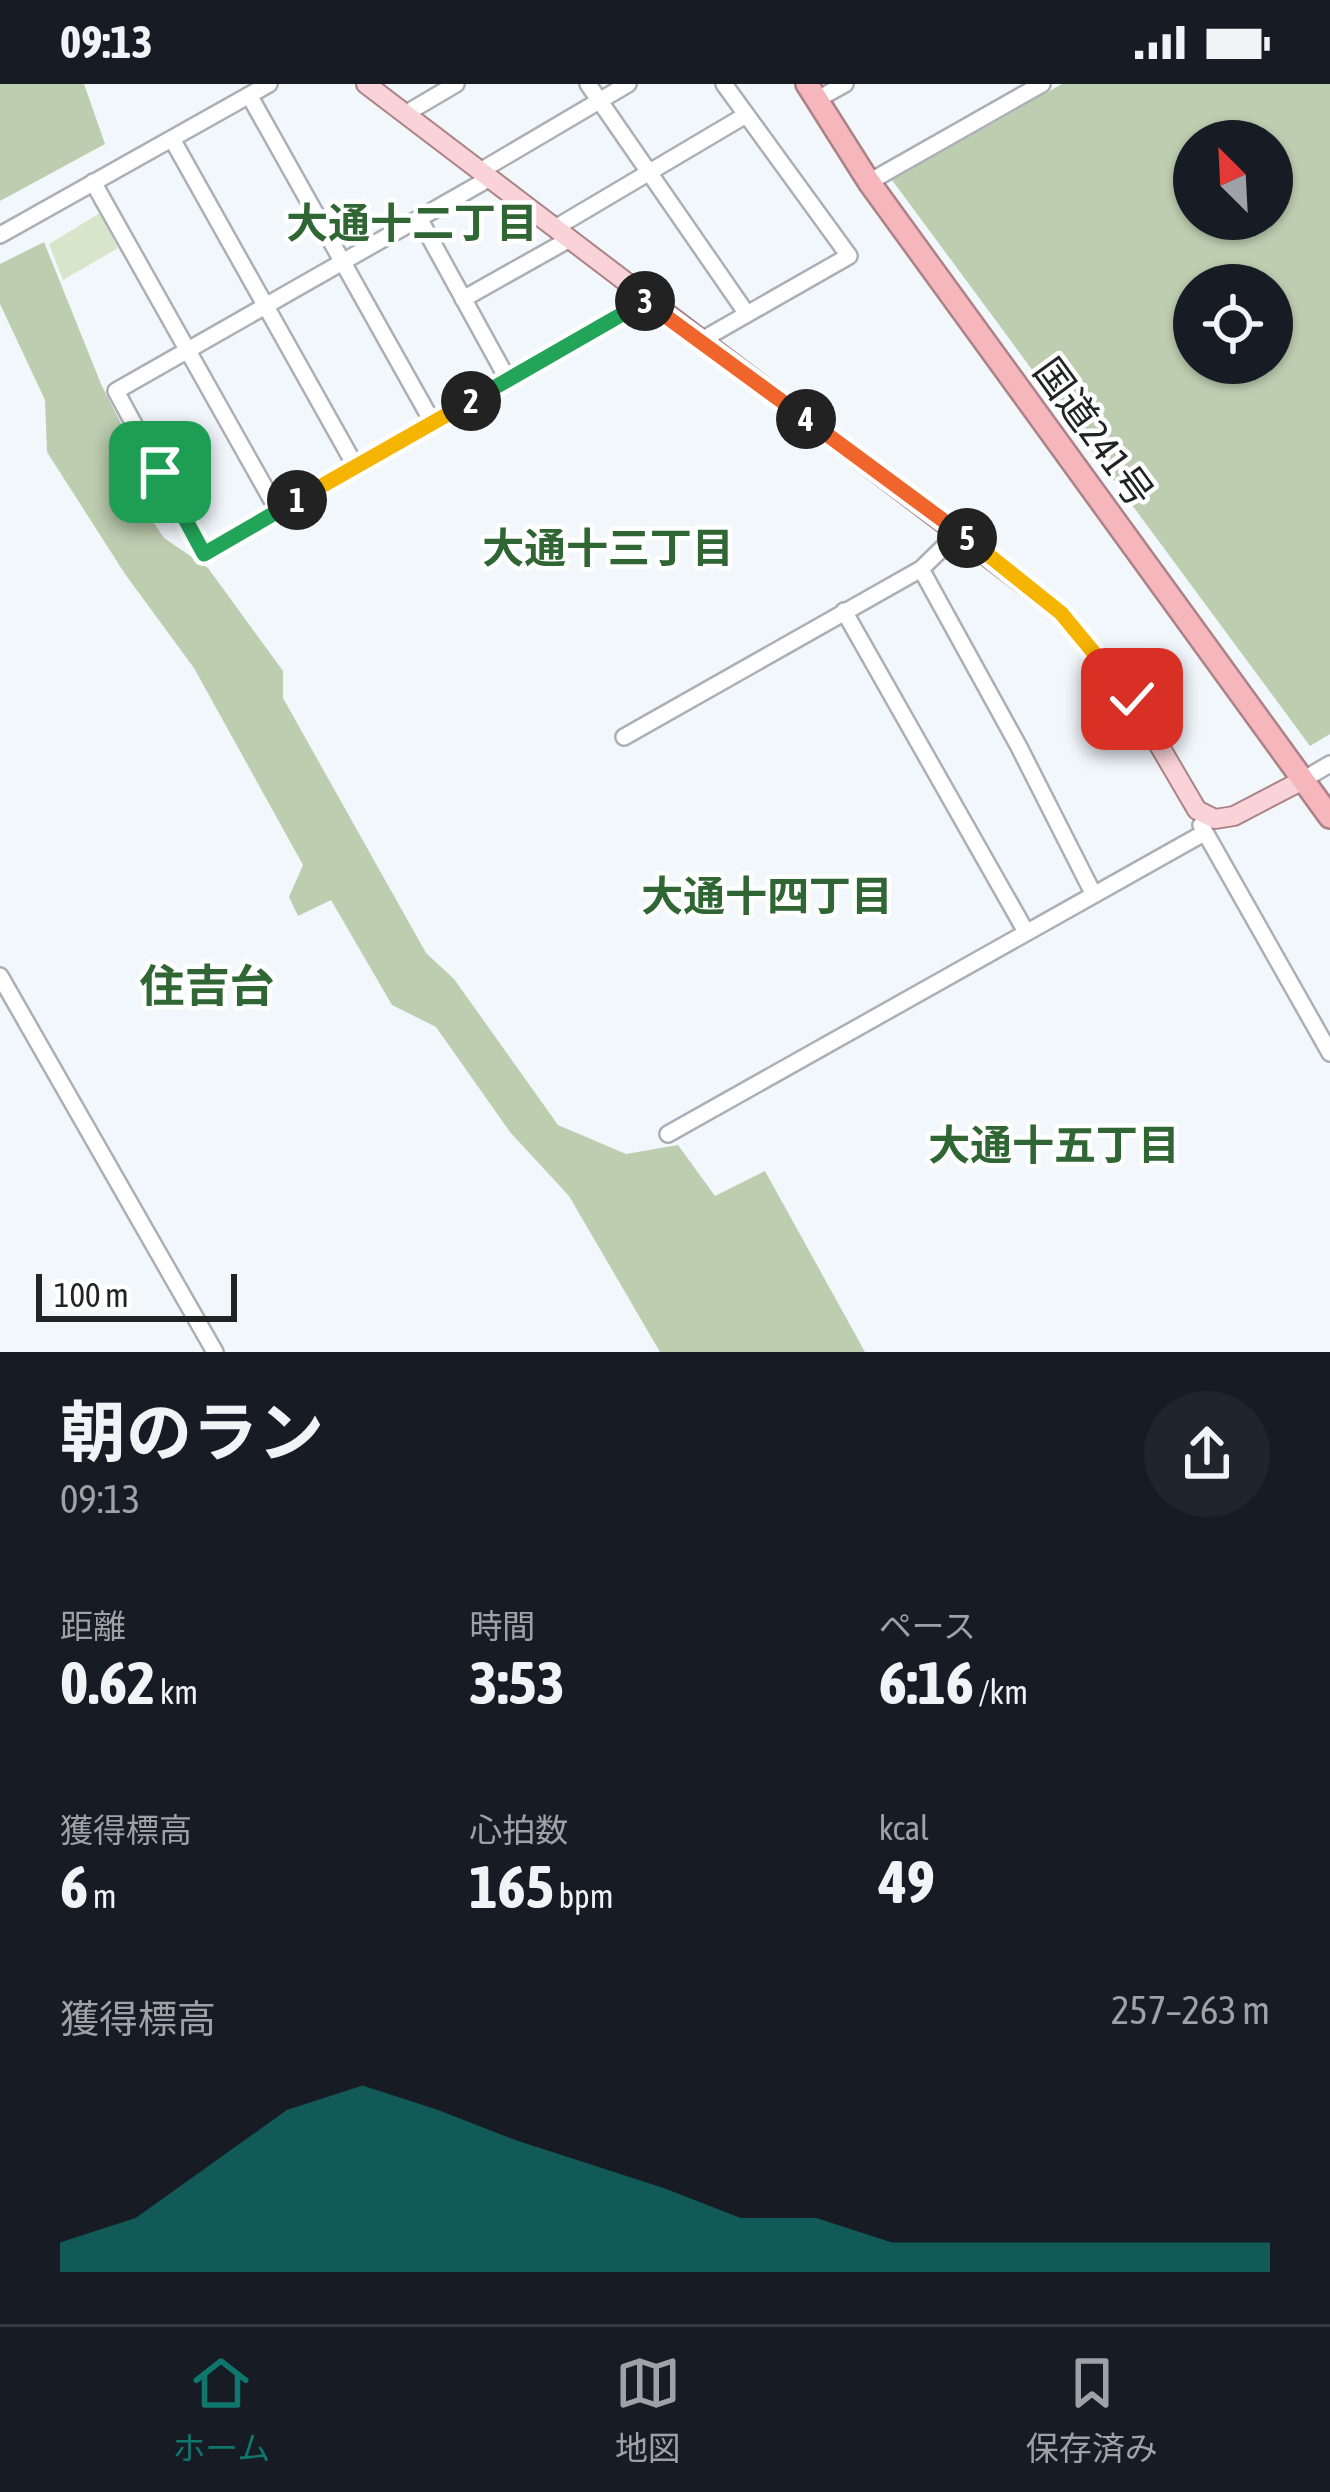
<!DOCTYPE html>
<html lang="ja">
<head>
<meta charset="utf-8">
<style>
	body { margin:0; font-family:"Asap Condensed","Noto Sans JP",sans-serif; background:#20242c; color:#f1f3f6; height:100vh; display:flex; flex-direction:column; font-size:45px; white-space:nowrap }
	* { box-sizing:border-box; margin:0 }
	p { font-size:39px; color:#9ea1a6 }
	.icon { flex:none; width:66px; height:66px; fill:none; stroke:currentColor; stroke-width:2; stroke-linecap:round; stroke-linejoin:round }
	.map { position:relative; height:1268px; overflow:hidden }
	.panel { display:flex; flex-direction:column; background:#171b24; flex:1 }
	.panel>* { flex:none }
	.needle { width:78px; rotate:336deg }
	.controls { position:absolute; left:1173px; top:36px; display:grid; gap:24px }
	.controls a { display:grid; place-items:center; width:120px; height:120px; border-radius:50%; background:#171b24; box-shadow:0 3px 9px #0004; font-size:60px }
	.scale { position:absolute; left:36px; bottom:30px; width:201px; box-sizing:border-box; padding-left:12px; border:6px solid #222325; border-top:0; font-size:33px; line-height:42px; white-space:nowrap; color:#222325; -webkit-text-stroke:9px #fff; paint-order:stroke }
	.pin { position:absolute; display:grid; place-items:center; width:102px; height:102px; color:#fff; margin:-51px; border-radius:24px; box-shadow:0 6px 18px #0006 }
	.km { position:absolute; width:60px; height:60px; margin:-30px; border-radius:50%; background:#222; color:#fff; font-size:33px; line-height:60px; text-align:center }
	.round { display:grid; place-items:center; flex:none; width:126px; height:126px; border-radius:63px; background:#20242c }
	.head { display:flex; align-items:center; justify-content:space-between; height:204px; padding:0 60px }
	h1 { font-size:66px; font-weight:700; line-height:90px }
	.stats { display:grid; grid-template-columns:repeat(3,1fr); gap:18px; height:204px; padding:12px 60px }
	.stats div { display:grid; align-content:center }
	.stats b { font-size:60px; font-weight:700 }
	.stats small { font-size:33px; font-weight:400 }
	.stats p { font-size:33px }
	.chart { height:336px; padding:24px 60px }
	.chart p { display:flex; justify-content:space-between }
	.chart svg { width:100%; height:216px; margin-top:12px; fill:#0f766e; opacity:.7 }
	.status { display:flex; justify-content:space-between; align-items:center; height:84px; padding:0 60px; background:#171b24; direction:ltr }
	.status svg { height:33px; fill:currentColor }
	.menu { display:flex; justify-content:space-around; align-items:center; height:168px; border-top:3px solid #363941; background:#171b24; font-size:33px; color:#9ea1a6 }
	.menu a { display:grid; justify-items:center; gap:6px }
	.menu .active { color:#0f766e }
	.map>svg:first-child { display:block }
	.green { fill:#d7e5cb }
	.forest { fill:#bdcdb0; fill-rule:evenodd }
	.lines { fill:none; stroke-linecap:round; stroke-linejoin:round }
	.minor-casing { stroke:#acb0b6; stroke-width:20 }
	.major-casing { stroke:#ab8387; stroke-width:22 }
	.highway-casing { stroke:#ab8387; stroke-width:26 }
	.minor { stroke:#fff; stroke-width:15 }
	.major { stroke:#f9d3d7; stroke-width:18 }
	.highway { stroke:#f5b6bc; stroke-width:21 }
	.split-1-casing { stroke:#fff; stroke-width:24 }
	.split-2-casing { stroke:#fff; stroke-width:24 }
	.split-3-casing { stroke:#fff; stroke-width:24 }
	.split-4-casing { stroke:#fff; stroke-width:24 }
	.split-5-casing { stroke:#fff; stroke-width:24 }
	.split-6-casing { stroke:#fff; stroke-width:24 }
	.split-1 { stroke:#22a559; stroke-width:15 }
	.split-2 { stroke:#f5b400; stroke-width:15 }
	.split-3 { stroke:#22a559; stroke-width:15 }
	.split-4 { stroke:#f0652b; stroke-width:15 }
	.split-5 { stroke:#f0652b; stroke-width:15 }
	.split-6 { stroke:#f5b400; stroke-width:15 }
	.labels { text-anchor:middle; stroke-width:9; stroke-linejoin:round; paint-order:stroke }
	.street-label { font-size:39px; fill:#222325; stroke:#fff }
	.neighbourhood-label { font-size:42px; font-weight:bold; fill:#2f6633; stroke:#fff }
	.quarter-label { font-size:45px; font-weight:bold; fill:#2f6633; stroke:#fff }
</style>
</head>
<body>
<div class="status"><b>09:13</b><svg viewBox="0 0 49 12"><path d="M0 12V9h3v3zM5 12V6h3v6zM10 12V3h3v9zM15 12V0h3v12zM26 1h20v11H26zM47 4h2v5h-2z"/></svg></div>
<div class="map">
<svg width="1330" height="1268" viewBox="0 0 1330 1268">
	<rect width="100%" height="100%" fill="#f2f7fc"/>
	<path class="green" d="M100,129L118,164L63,196L49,160Z"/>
	<path class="forest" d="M0,0H84L105,60L0,117Z
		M1062,0H1330V650L1310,662L892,96ZM1272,57V135H1194V57ZM1272,201V279H1194V201Z
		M44,158L101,300L146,389L140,418L164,454L208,484L283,587V614L426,869L454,895L558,1041L626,1070L678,1061L715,1112L765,1087L865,1268H660L569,1112L510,1048L436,943L392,921L331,816L298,832L289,813L303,781L194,584L125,490L47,368L45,316L0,220V180Z"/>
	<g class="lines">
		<g class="minor-casing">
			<path id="minor" d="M588,0L747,230
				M249,11L433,339
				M816,16L845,0
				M405,30L456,0
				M172,55L356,383
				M482,86L628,0
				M490,94L116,307L204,470L646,217
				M93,98L278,427
				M869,98L1042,0
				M419,134L508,296
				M555,144L746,31
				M0,151L269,0
				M463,215L568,156
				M700,257L849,172L724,0
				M921,485L1019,663L1093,809
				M844,527L1025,846
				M624,653L921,485L959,448
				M1301,697L1330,680
				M1201,741L1330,969
				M0,892L215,1268
				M668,1050L1204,749"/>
		</g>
		<g class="major-casing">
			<path id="major" d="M366,0L1061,529L1132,615L1197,726L1215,735L1234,732L1301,697"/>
		</g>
		<g class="highway-casing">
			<path id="highway" d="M807,0L869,98L1330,733"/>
		</g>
		<use href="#minor" class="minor"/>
		<use href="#major" class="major"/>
		<use href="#highway" class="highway"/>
	</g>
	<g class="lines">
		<g class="split-1-casing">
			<path id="split-1" d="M160,388L204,470L297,416"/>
		</g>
		<g class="split-2-casing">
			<path id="split-2" d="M297,416L471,317"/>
		</g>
		<g class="split-3-casing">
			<path id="split-3" d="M471,317L645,217"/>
		</g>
		<g class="split-4-casing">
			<path id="split-4" d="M645,217L806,335"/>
		</g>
		<g class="split-5-casing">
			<path id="split-5" d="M806,335L967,454"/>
		</g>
		<g class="split-6-casing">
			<path id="split-6" d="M967,454L1061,529L1132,615"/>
		</g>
		<use href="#split-1" class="split-1"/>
		<use href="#split-2" class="split-2"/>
		<use href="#split-3" class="split-3"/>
		<use href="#split-4" class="split-4"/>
		<use href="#split-5" class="split-5"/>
		<use href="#split-6" class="split-6"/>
	</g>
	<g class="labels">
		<g class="street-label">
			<text transform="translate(1094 348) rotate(54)" y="14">国道241号</text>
		</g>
		<g class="neighbourhood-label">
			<text x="412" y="154">大通十二丁目</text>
			<text x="608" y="479">大通十三丁目</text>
			<text x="767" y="827">大通十四丁目</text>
			<text x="1054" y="1076">大通十五丁目</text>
		</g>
		<g class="quarter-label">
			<text x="207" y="918">住吉台</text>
		</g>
	</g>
</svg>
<div class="controls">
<a><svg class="needle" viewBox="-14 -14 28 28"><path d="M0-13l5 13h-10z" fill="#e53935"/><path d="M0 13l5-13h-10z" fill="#9ea1a6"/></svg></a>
<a><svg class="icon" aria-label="locate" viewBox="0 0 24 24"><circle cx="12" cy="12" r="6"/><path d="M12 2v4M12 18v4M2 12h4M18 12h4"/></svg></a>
</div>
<div class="scale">100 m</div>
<div class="pin" style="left:160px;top:388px;background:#1e9e55"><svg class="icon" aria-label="arrive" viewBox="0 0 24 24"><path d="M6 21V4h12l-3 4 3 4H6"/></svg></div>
<div class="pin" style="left:1132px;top:615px;background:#d93025"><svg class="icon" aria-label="check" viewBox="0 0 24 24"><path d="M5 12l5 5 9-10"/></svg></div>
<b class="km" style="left:297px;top:416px">1</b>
<b class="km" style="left:471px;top:317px">2</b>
<b class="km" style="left:645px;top:217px">3</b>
<b class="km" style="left:806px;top:335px">4</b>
<b class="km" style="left:967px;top:454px">5</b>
</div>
<section class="panel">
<div class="head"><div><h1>朝のラン</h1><p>09:13</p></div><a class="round"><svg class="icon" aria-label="share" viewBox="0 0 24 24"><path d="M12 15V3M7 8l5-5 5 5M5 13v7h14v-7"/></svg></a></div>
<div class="stats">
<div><p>距離</p><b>0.62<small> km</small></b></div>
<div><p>時間</p><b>3:53</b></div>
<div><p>ペース</p><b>6:16<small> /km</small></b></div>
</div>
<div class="stats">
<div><p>獲得標高</p><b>6<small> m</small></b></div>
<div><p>心拍数</p><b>165<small> bpm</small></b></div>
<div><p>kcal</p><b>49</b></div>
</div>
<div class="chart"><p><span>獲得標高</span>257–263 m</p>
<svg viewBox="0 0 160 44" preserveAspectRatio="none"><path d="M0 44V38L10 33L20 22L30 11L40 6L50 11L60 17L70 22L80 27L90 33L100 33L110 38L120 38L130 38L140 38L150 38L160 38V44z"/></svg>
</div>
</section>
<nav class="menu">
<a class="active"><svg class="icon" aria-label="home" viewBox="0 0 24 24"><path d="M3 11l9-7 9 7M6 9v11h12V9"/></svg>ホーム</a>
<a><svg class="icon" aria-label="map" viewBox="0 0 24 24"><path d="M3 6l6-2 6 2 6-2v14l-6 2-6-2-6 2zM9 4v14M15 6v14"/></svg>地図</a>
<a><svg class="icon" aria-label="saved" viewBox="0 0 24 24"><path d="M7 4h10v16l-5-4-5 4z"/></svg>保存済み</a>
</nav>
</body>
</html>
